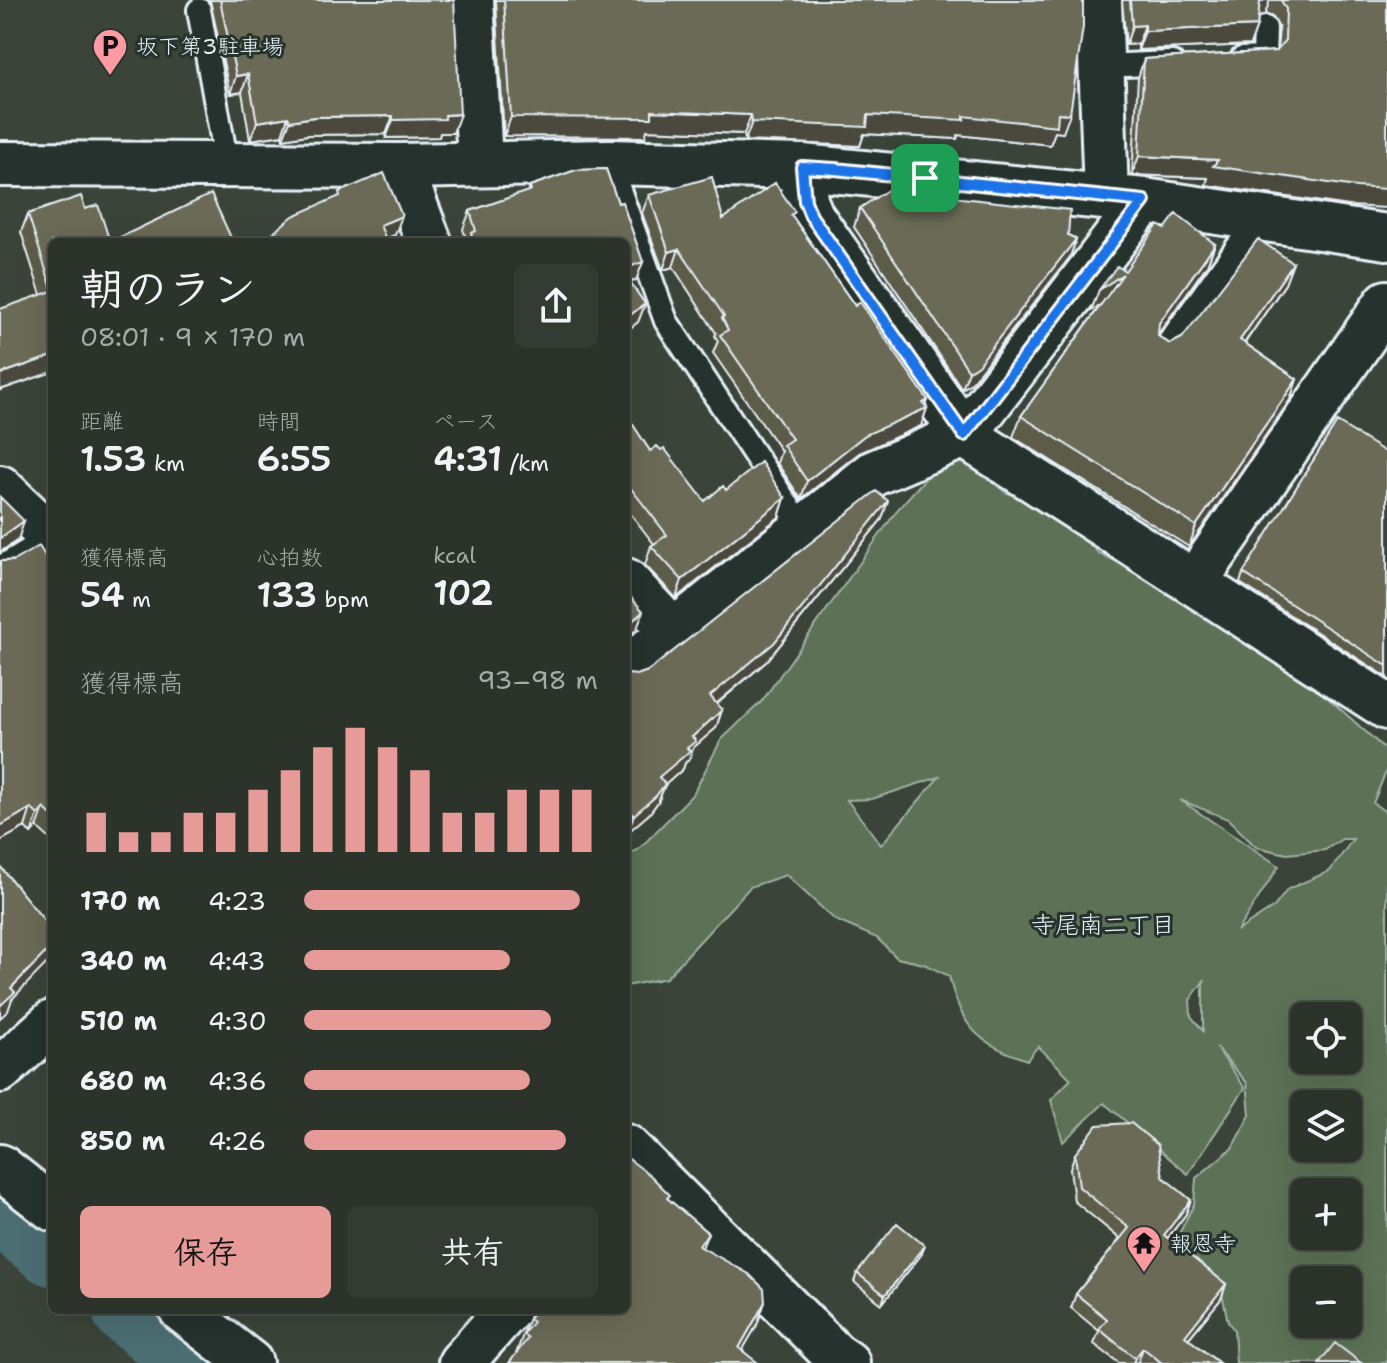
<!DOCTYPE html>
<html lang="ja">
<head>
<meta charset="utf-8">
<style>
	body { margin:0; font-family:"Shantell Sans","Klee One",sans-serif; background:#343b33; color:#f1f3f6; height:100vh; display:flex; flex-direction:column; font-size:30px; white-space:nowrap }
	* { box-sizing:border-box; margin:0 }
	p { font-size:26px; color:#a6aaa9 }
	.icon { flex:none; width:44px; height:44px; fill:none; stroke:currentColor; stroke-width:2; stroke-linecap:round; stroke-linejoin:round }
	.map { position:relative; flex:1; overflow:hidden }
	.side { position:absolute; left:48px; top:238px; width:582px; height:1076px; display:flex; flex-direction:column; background:#2c332b; border-radius:12px; box-shadow:0 8px 32px #0002,0 0 0 2px #484e47 }
	.side>* { flex:none }
	.fabs { position:absolute; left:1290px; top:1002px; display:grid; gap:16px }
	.fabs a { display:grid; place-items:center; width:72px; height:72px; border-radius:12px; background:#2c332b; box-shadow:0 8px 32px #0002,0 0 0 2px #484e47; font-size:40px }
	.pin { position:absolute; display:grid; place-items:center; width:68px; height:68px; color:#fff; margin:-34px; border-radius:16px; box-shadow:0 4px 12px #0006 }
	.round { display:grid; place-items:center; flex:none; width:84px; height:84px; border-radius:12px; background:#343b33 }
	.summary { display:flex; align-items:center; justify-content:space-between; height:136px; padding:0 32px }
	h1 { font-size:44px; font-weight:600; line-height:60px }
	.metrics { display:grid; grid-template-columns:repeat(3,1fr); gap:12px; height:136px; padding:8px 32px }
	.metrics div { display:grid; align-content:center }
	.metrics b { font-size:34px; font-weight:600 }
	.metrics small { font-size:22px; font-weight:400 }
	.metrics p { font-size:22px }
	.chart { height:224px; padding:16px 32px }
	.chart p { display:flex; justify-content:space-between }
	.chart svg { width:100%; height:144px; margin-top:8px; stroke:#e69b98; stroke-width:6 }
	.cta { display:flex; gap:16px; margin-top:auto; padding:16px 32px }
	.cta a { flex:1; height:92px; border-radius:12px; background:#e69b98; color:#111; font-size:32px; font-weight:600; line-height:92px; text-align:center }
	.cta a+a { background:#343b33; color:#f1f3f6 }
	ul { padding:0 32px; list-style:none; font-size:26px }
	li { display:grid; grid-template-columns:128px 96px 1fr; align-items:center; height:60px }
	li i { height:20px; border-radius:10px; background:#e69b98 }
	.map>svg:first-child { display:block }
	.green { fill:#5c7154; stroke:#a2b1a6; stroke-width:2; fill-rule:evenodd }
	.lines { fill:none; stroke-linecap:round; stroke-linejoin:round }
	.river { stroke:#4b6e72; stroke-width:70 }
	.service-casing { stroke:#e8f1f8; stroke-width:28 }
	.minor-casing { stroke:#e8f1f8; stroke-width:50 }
	.tertiary-casing { stroke:#e8f1f8; stroke-width:50 }
	.service { stroke:#26332d; stroke-width:22 }
	.minor { stroke:#26332d; stroke-width:44 }
	.tertiary { stroke:#26332d; stroke-width:44 }
	.wall { fill:#5c5b4a; stroke:#e8f1f8; stroke-width:2 }
	.shaded-wall { fill:#4b4a3c; stroke:#e8f1f8; stroke-width:2 }
	.building { fill:#6b6a56; stroke:#e8f1f8; stroke-width:2 }
	.route-casing { stroke:#fff; stroke-width:16 }
	.route { stroke:#1a73e8; stroke-width:10 }
	.labels { text-anchor:middle; stroke-width:6; stroke-linejoin:round; paint-order:stroke }
	.poi-label { font-size:22px; fill:#e8f1f8; stroke:#26332d; text-anchor:start }
	.neighbourhood-label { font-size:24px; fill:#e8f1f8; stroke:#26332d }
</style>
</head>
<body>
<div class="map">
<svg width="1387" height="1363" viewBox="0 0 1387 1363">
	<rect width="100%" height="100%" fill="#3b4439"/>
	<filter id="ink" filterUnits="userSpaceOnUse"><feTurbulence type="fractalNoise" baseFrequency=".0125" numOctaves="2"/><feDisplacementMap in="SourceGraphic" scale="16" xChannelSelector="R" yChannelSelector="G"/><feConvolveMatrix kernelMatrix="1 2 1 2 8 2 1 2 1" color-interpolation-filters="sRGB"/></filter>
	<g filter="url(#ink)">
		<path class="green" d="M969,462L1005,492L1065,514L1098,553L1180,591L1317,688L1387,751V769L1373,803L1387,813V1363H1236L1234,1330L1228,1322L1223,1298L1184,1261L1180,1232L1194,1204L1196,1178L1232,1148L1250,1115L1247,1083L1216,1047L1245,1088L1188,1174L1104,1103L1063,1142L1051,1100L1071,1079L1038,1046L1027,1060C978,1044 961,1027 949,976L924,964L897,958L877,938L835,920L786,875L750,887L666,978L626,986V855L638,850L693,794L721,740L762,701L898,509L938,464ZM939,777L881,845L847,800L872,799ZM1180,800L1228,819L1256,847L1287,854L1325,850L1342,839H1353L1330,871L1288,889L1274,907L1237,931L1279,866ZM1205,979L1203,984V1031L1191,1016L1190,1000ZM1304,1016H1348V1060H1304ZM1304,1104H1348V1148H1304ZM1304,1192H1348V1236H1304ZM1304,1280H1348V1324H1304Z"/>
		<g class="lines">
			<path class="river" d="M0,1210L52,1251
				M127,1310L195,1363"/>
			<g class="service-casing">
				<path id="service" d="M199,10L227,165
					M1242,59L1264,58L1265,28
					M1101,66L1172,63
					M609,162L666,321L805,531
					M1163,351L1259,217
					M0,568L51,537"/>
			</g>
			<g class="minor-casing">
				<path id="minor" d="M471,0L480,162
					M1099,0L1106,196
					M400,166L429,242
					M802,167L805,201L811,216L964,435L1387,707
					M0,488L52,538
					M626,581L671,629
					M1194,583L1387,303
					M626,669L874,473L964,435L1144,201
					M0,1070L52,1023
					M626,1147L835,1355L847,1363
					M0,1167L52,1208
					M182,1310L250,1363
					M461,1363L508,1310"/>
			</g>
			<g class="tertiary-casing">
				<path id="tertiary" d="M0,164L400,166L609,162L802,167L1144,201L1387,237"/>
			</g>
			<use href="#service" class="service"/>
			<use href="#minor" class="minor"/>
			<use href="#tertiary" class="tertiary"/>
		</g>
		<path class="wall" d="M210,0H454L453,133H440L439,137L386,138V134L307,135L283,139L282,135L250,140L242,92L230,94Z
			M496,0H1083L1063,133L1055,132L1050,145L958,135L957,139L864,134L860,146L745,141L744,134L647,130L645,137L504,136Z
			M1122,0H1387L1349,206L1206,185L1208,178L1132,175L1138,78L1144,59L1277,51L1279,28L1273,17L1265,14L1258,18L1257,26L1250,45L1138,50V44L1126,45Z
			M606,169L618,203L622,202L643,262L636,280L630,282L645,304L638,322L626,331V242H467L463,229L470,211L528,192L530,186L576,170Z
			M649,195L723,219L793,217L855,306L928,400L926,406L927,408L921,426L859,453L801,499L777,463L781,451L713,353L718,341L715,336L716,333L673,267L663,270L642,213Z
			M896,199L1068,235L1076,239L1070,257L971,383L962,389L854,227L860,208Z
			M85,209L52,242V372L0,390L41,295L21,232L28,214Z
			M1165,229L1215,244L1207,265L1158,334V336L1170,344L1182,338L1293,263L1285,284L1245,343L1297,379L1290,400L1189,547L1013,437L1021,416L1101,304L1091,311L1125,271Z
			M626,414L650,451L705,501L726,490L785,498L779,517L676,598L645,565L651,546L654,544L626,508Z
			M1387,453V677L1240,583L1243,573Z
			M882,519L767,661L717,704L722,710L716,728L693,748L689,759L685,763L683,769L665,785L658,802L649,814L627,833L626,832V674L637,675L648,671Z
			M52,556V841L37,827L31,834L25,827L0,841V561L47,559Z
			M1075,1154L1163,1177L1186,1214L1168,1238L1226,1284L1221,1299L1188,1339L1219,1363H1139L1138,1362L1137,1363H1119L1094,1344L1099,1331L1071,1308L1076,1294L1120,1239L1074,1201L1070,1168Z
			M668,1199L708,1233L702,1248L757,1325L742,1350L516,1354L532,1310H626Z
			M921,1255L882,1304L854,1282L857,1273Z"/>
		<path class="shaded-wall" d="M1264,0H1270L1265,14L1253,21L1260,2Z
			M1145,25L1138,44L1126,45L1132,26Z
			M1257,26L1250,45L1138,50L1145,31Z
			M248,74L242,92L230,94L236,76Z
			M652,111L751,115L744,134L647,130L645,137L504,136L511,117Z
			M1058,113L1070,114L1063,133L1055,132L1050,145L958,135L957,139L864,134L860,146L745,141L752,122L868,115L964,116Z
			M460,114L453,133H440L439,137L386,138L393,120Z
			M393,116L386,134L307,135L283,139L290,121L314,117Z
			M288,117L282,135L250,140L257,122Z
			M1139,156L1218,160L1387,189V208L1349,206L1206,185L1208,178L1132,175Z
			M402,216L395,235L377,242L380,225Z
			M1076,239L1070,257L971,383L962,389L969,371Z
			M1215,244L1207,265L1151,344L1159,323Z
			M679,249L673,267L663,270L669,252Z
			M643,262L636,280L626,283V268Z
			M1293,263L1285,284L1232,361L1240,340Z
			M1123,274L1115,295L1091,311L1099,290Z
			M645,304L638,322L626,331V318Z
			M52,356V372L0,390V374Z
			M1297,379L1290,400L1189,547L1196,526Z
			M928,400L924,409L927,408L921,426L859,453L801,499L807,481L865,435Z
			M785,498L779,517L676,598L682,580Z
			M888,501L882,519L767,661L704,714L710,696Z
			M24,521L18,540L0,552V538Z
			M643,611L637,629L626,639V627Z
			M722,710L716,728L693,748L689,759L685,763L683,769L665,785L658,802L649,814L627,833L634,815L659,777L692,737Z
			M31,808L25,827L0,841V826Z
			M44,808L37,827L31,834L38,815Z
			M52,946V958L12,999L8,1011L0,1018V1006L11,988Z
			M1191,1200L1186,1214L1159,1249L1164,1235Z
			M925,1246L921,1255L882,1304L885,1295Z
			M1226,1284L1221,1299L1179,1350L1185,1336Z
			M765,1302L757,1325L735,1363L739,1348Z
			M1143,1348L1138,1362L1133,1363L1135,1358Z"/>
		<path class="building" d="M220,0H454L460,114L445,115V119L393,120V116L314,117L290,121L288,117L257,122L248,74L236,76Z
			M504,0H1083V27L1070,114L1058,113L1057,126L964,116V120L868,115L867,127L752,122L751,115L652,111V118L511,117Z
			M1130,0H1264L1260,2L1257,26L1145,31V25L1132,26Z
			M1281,0H1387V189L1356,187L1213,166L1218,160L1139,156L1144,59L1277,51L1285,40L1286,9Z
			M606,169L618,203L622,202L643,262L626,268V242H474L471,233L476,231L470,211L531,190L530,186L576,170Z
			M384,173L402,216L380,225L387,242H262L293,216L340,196L339,192Z
			M712,177L723,219L775,183L795,212L791,215L827,266L855,306L860,302L928,400L923,403L927,408L865,435L807,481L783,445L792,439L720,335L728,330L722,318L724,316L679,249L669,252L649,195Z
			M889,189L896,199L907,192L1070,210L1068,235L1076,239L978,365L969,371L860,208Z
			M211,194L233,242H110Z
			M81,196L85,209L98,205L110,242H52V289L28,214Z
			M1176,214L1215,244L1159,323L1158,336L1170,344L1182,338L1258,239L1293,263L1240,340L1297,379L1196,526L1021,416L1123,274L1099,290L1117,266L1125,271L1158,225L1165,229Z
			M626,277L645,304L626,318Z
			M52,291V356L0,374V309Z
			M626,414L650,451L657,446L661,450L664,448L705,501L723,486L726,490L761,462L785,498L682,580L651,546L667,535L626,482Z
			M1337,422L1387,453V666L1243,573Z
			M876,491L888,501L774,643L710,696L722,710L692,737L696,741L687,748L690,751L659,777L665,784L656,796L634,815L626,812V674L637,675L648,671Z
			M0,497L24,521L0,538Z
			M39,546L47,559L52,556V686L49,688L52,690V816L44,808L38,815L31,808L0,826V561H13Z
			M626,592L643,611L626,627Z
			M0,866L52,930V946L11,988L15,992L0,1006Z
			M1131,1123L1158,1145L1163,1177L1191,1200L1164,1235L1226,1284L1185,1336L1219,1363H1162L1143,1348L1135,1358L1099,1329L1107,1319L1076,1294L1129,1228L1079,1187L1075,1154L1097,1125Z
			M626,1157L650,1175L670,1195L667,1198L708,1233L699,1246L749,1274L764,1289L765,1302L739,1348L758,1363H509L528,1338L523,1334L533,1322L529,1319L536,1310H626Z
			M897,1223L925,1246L885,1295L857,1273Z
			M1335,1343L1361,1363H1319Z"/>
	</g>
	<g class="lines" filter="url(#ink)">
		<g class="route-casing">
			<path id="route" d="M802,167L835,169L1144,201L964,435L811,216L805,201Z"/>
		</g>
		<use href="#route" class="route"/>
	</g>
	<defs>
		<g id="parking-pin" transform="scale(1.8)"><path d="M0 17L-7.5 6A9.5 9.5 0 1 1 7.5 6Z" fill="#ff9aa2" stroke="#26332d"/><path d="M-3.5-5.5H1a3.5 3.5 0 0 1 0 7H-1V5.5H-3.5ZM-1-3.4V-.6H.8a1.4 1.4 0 0 0 0-2.8Z" fill="#111"/></g>
		<g id="temple-pin" transform="scale(1.8)"><path d="M0 17L-7.5 6A9.5 9.5 0 1 1 7.5 6Z" fill="#ff9aa2" stroke="#26332d"/><path d="M0-6L5-2H3V0L6.5 2.5H4V6H1.5V3h-3V6H-4V2.5H-6.5L-3 0V-2H-5Z" fill="#111"/></g>
	</defs>
	<g fill-rule="evenodd">
		<use href="#parking-pin" x="110" y="46"/>
		<use href="#temple-pin" x="1144" y="1243"/>
	</g>
	<g class="labels">
		<g class="poi-label">
			<text x="136" y="54">坂下第3駐車場</text>
			<text x="1170" y="1251">報恩寺</text>
		</g>
		<g class="neighbourhood-label">
			<text x="1103" y="933">寺尾南二丁目</text>
		</g>
	</g>
</svg>
<div class="fabs">
<a><svg class="icon" aria-label="locate" viewBox="0 0 24 24"><circle cx="12" cy="12" r="6"/><path d="M12 2v4M12 18v4M2 12h4M18 12h4"/></svg></a>
<a><svg class="icon" aria-label="layers" viewBox="0 0 24 24"><path d="M12 4l9 5-9 5-9-5zM3 14l9 5 9-5"/></svg></a>
<a>+</a>
<a>−</a>
</div>
<div class="pin" style="left:925px;top:178px;background:#1e9e55"><svg class="icon" aria-label="arrive" viewBox="0 0 24 24"><path d="M6 21V4h12l-3 4 3 4H6"/></svg></div>
<section class="side">
<div class="summary"><div><h1>朝のラン</h1><p>08:01 · 9 × 170 m</p></div><a class="round"><svg class="icon" aria-label="share" viewBox="0 0 24 24"><path d="M12 15V3M7 8l5-5 5 5M5 13v7h14v-7"/></svg></a></div>
<div class="metrics">
<div><p>距離</p><b>1.53<small> km</small></b></div>
<div><p>時間</p><b>6:55</b></div>
<div><p>ペース</p><b>4:31<small> /km</small></b></div>
</div>
<div class="metrics">
<div><p>獲得標高</p><b>54<small> m</small></b></div>
<div><p>心拍数</p><b>133<small> bpm</small></b></div>
<div><p>kcal</p><b>102</b></div>
</div>
<div class="chart"><p><span>獲得標高</span>93–98 m</p>
<svg viewBox="0 0 160 44" preserveAspectRatio="none"><path d="M5 44V32M15 44V38M25 44V38M35 44V32M45 44V32M55 44V25M65 44V19M75 44V12M85 44V6M95 44V12M105 44V19M115 44V32M125 44V32M135 44V25M145 44V25M155 44V25"/></svg>
</div>
<ul>
<li><b>170 m</b>4:23<i style="width:94%"></i></li>
<li><b>340 m</b>4:43<i style="width:70%"></i></li>
<li><b>510 m</b>4:30<i style="width:84%"></i></li>
<li><b>680 m</b>4:36<i style="width:77%"></i></li>
<li><b>850 m</b>4:26<i style="width:89%"></i></li>
</ul>
<div class="cta"><a>保存</a><a>共有</a></div>
</section>
</div>
</body>
</html>
